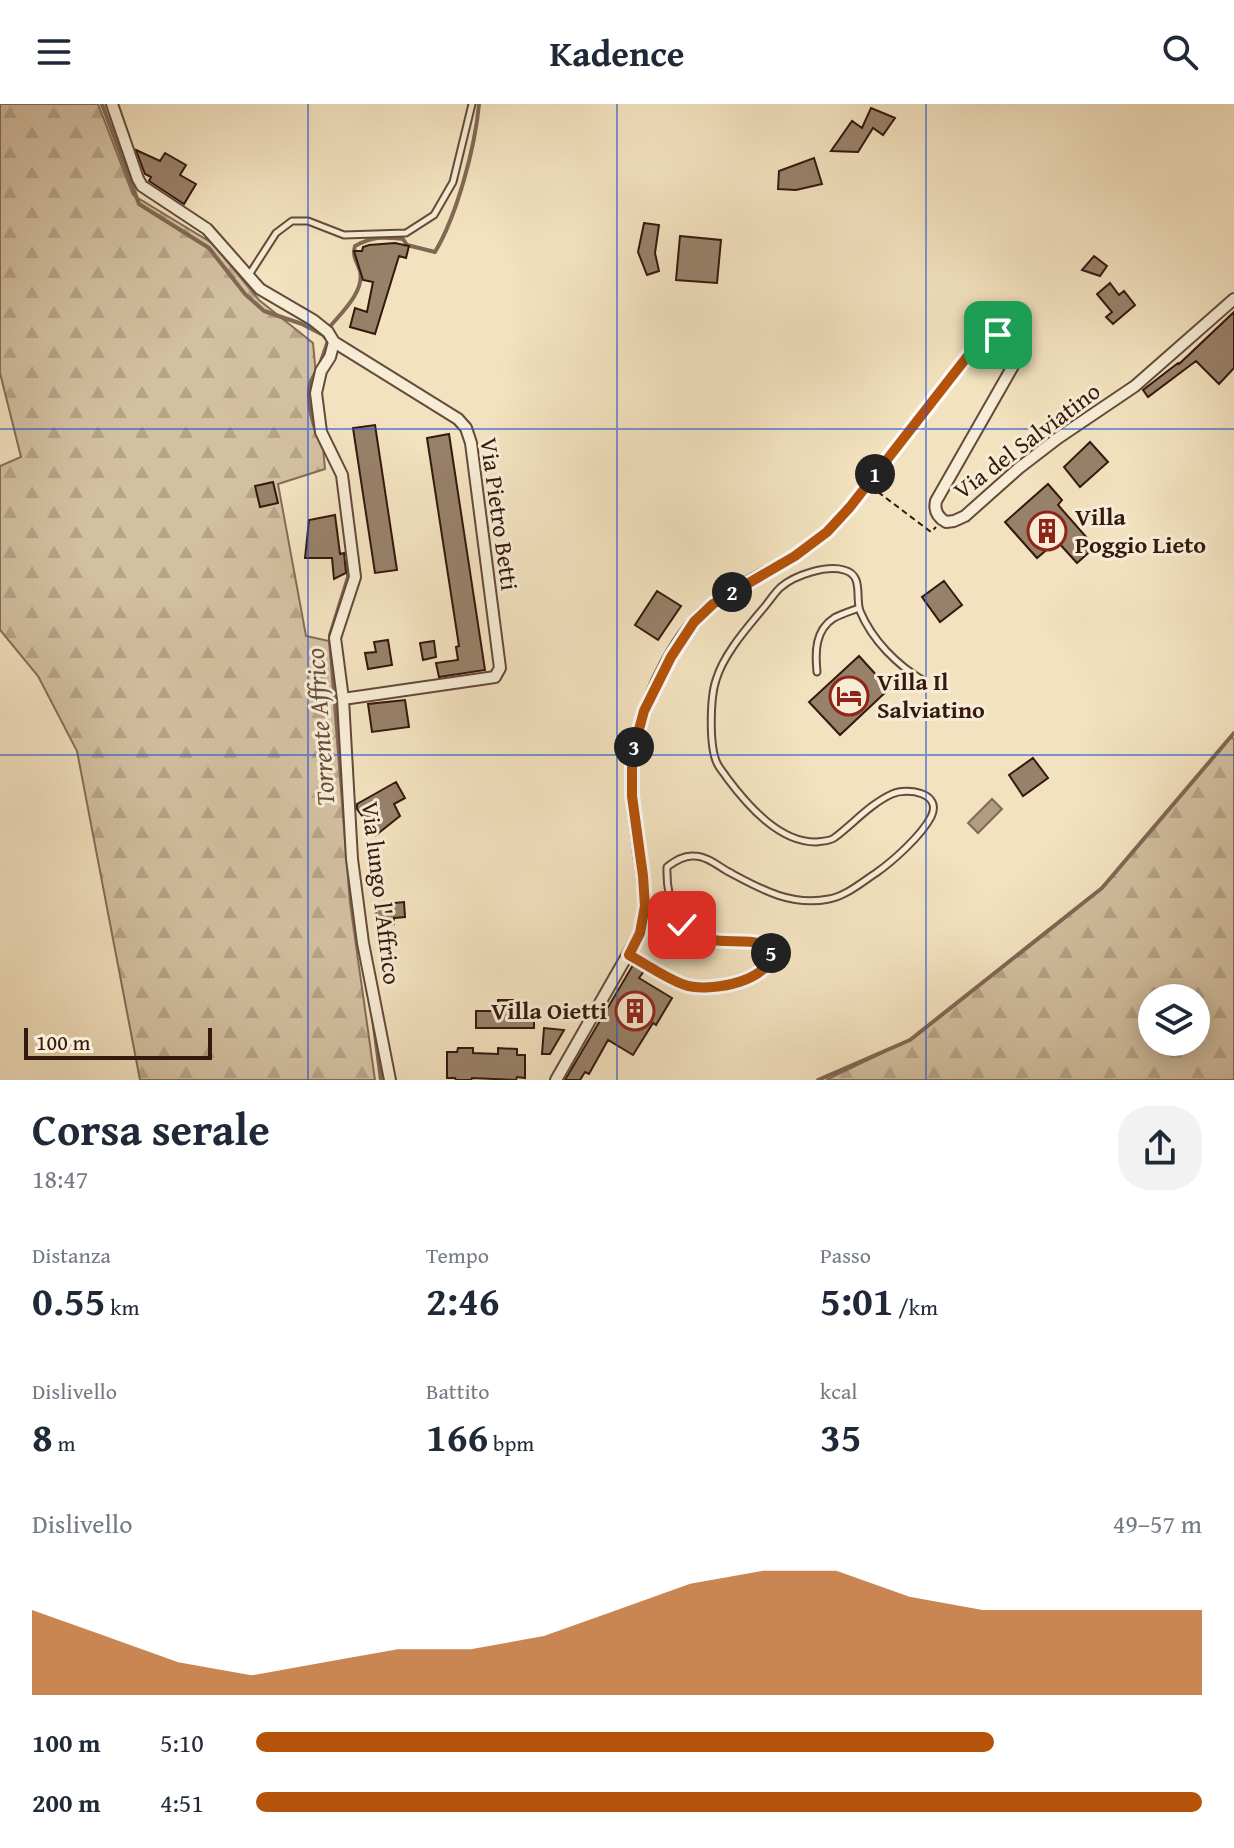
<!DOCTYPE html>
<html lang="it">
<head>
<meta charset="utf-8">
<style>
	body { margin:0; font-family:"Gentium Book Plus",serif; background:#f2f2f3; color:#1f2937; height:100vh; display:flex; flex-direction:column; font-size:30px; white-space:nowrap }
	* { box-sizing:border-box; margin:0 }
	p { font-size:26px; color:#747a83 }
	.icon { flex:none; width:44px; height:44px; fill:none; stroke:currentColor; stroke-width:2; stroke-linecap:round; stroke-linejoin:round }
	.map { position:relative; height:976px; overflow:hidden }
	.drawer { display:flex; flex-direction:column; background:#fff; flex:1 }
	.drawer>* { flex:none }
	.tools { position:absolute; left:1138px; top:880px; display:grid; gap:16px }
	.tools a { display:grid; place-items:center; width:72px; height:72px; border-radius:50%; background:#fff; box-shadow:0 4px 20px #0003; font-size:40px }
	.scale { position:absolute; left:24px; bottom:20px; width:188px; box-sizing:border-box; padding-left:8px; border:4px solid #35180e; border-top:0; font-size:22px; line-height:28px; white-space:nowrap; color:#35180e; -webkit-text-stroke:6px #f7ecd5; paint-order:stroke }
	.pin { position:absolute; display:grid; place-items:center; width:68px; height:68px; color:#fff; margin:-34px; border-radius:16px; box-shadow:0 4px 12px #0006 }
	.km { position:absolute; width:40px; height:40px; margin:-20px; border-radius:50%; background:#222; color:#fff; font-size:22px; line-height:40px; text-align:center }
	.round { display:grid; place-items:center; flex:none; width:84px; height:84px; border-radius:32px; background:#f2f2f3 }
	.head { display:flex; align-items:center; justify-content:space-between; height:136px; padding:0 32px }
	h1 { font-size:44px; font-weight:700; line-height:60px }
	.metrics { display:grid; grid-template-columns:repeat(3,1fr); gap:12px; height:136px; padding:8px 32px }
	.metrics div { display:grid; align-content:center }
	.metrics b { font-size:40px; font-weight:700 }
	.metrics small { font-size:22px; font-weight:400 }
	.metrics p { font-size:22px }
	.chart { height:224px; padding:16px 32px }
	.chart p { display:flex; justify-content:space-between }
	.chart svg { width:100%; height:144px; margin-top:8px; fill:#b45309; opacity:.7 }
	ul { padding:0 32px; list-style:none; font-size:26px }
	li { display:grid; grid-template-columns:128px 96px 1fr; align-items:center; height:60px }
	li i { height:20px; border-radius:10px; background:#b45309 }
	header { display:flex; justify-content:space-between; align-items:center; height:104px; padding:0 32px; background:#fff; font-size:36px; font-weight:700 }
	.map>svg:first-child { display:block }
	.forest { fill:url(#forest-firs); stroke:#846c58; stroke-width:2; fill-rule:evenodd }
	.water { fill:#b29d83; stroke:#806854; stroke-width:2 }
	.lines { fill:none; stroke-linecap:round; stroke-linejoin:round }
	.stream { stroke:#806854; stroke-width:4 }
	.building { fill:#98816a; stroke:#35180e; stroke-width:2 }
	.lane-casing { stroke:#644a3a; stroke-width:9 }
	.street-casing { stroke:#644a3a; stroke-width:14 }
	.path { stroke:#35180e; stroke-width:2; stroke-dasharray:6 4; stroke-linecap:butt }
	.lane { stroke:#f7ecd5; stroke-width:5 }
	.street { stroke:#f7ecd5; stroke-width:10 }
	.route-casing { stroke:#fff; stroke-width:16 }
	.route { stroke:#b45309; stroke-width:10 }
	.grid { fill:none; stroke:#1d4ed8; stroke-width:2; stroke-opacity:0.55 }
	.labels { text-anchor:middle; stroke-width:6; stroke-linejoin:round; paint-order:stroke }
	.street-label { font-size:24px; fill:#35180e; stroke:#f7ecd5 }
	.poi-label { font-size:24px; font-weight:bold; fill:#35180e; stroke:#f7ecd5; text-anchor:start }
	.water-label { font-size:26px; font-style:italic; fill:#674d3d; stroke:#f7ecd5 }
</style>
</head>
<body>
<header><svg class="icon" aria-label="menu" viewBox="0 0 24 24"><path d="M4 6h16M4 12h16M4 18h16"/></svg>Kadence<svg class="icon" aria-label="search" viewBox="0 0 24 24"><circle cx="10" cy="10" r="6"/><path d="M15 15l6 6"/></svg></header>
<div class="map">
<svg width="1234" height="976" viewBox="0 0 1234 976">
	<defs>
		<pattern id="forest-firs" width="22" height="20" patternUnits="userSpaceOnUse" patternTransform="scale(2)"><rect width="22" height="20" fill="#d3c0a1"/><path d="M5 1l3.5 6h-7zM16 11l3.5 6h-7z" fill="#b6a489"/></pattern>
	</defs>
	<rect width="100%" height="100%" fill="#f3e2bf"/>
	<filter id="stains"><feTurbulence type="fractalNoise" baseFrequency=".0025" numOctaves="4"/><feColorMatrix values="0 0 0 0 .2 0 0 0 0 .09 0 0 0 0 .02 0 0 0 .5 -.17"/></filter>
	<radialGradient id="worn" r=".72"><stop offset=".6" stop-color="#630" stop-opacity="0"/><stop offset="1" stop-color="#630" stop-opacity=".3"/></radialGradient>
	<path class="forest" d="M0,0H98L133,91L212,139L259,196L313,239L325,365L278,380L306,532L329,537L350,799L375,976H140L77,647L38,572L0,526V362L21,353L0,269Z
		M1231,633L1234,635V976H826L910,936L1102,784ZM1196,894V938H1152V894Z"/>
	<path class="water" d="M992,695L1002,705L978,729L968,719Z"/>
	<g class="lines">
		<path class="stream" d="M102,0L139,100L209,144L245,190L264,207L302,220L323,231L328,237L320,260
			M328,225C340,210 365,188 360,167C357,157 352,153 355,142C374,132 381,133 403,135L407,141L435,148C457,111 475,44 479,0
			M316,268C314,272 311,275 310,280C306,299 314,326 323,343
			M344,696L330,531L348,473V452
			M350,777L355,815
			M372,907L381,976
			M818,976L910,936L1102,784L1234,629"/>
	</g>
	<path class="building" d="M871,4L895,14L883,31L873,24L858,48L831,47L852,17L862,24Z
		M136,46L160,57L165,49L186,61L180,71L196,80L184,100L149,77L151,73L145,70Z
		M814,54L822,80L796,86L778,85L779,67Z
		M644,119L659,121L655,149L659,167L647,171L638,148Z
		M680,132L721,136L717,179L676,176Z
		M395,139L409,142L406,154L399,152L375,230L350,223L355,204L367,208L373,178L363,176L354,147H362L363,143L369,141Z
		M1094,152L1107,162L1100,172L1082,166Z
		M1110,179L1119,191L1124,187L1135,201L1113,220L1106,213L1112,208L1097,190Z
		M1234,208V264L1219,280L1196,257L1148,293L1143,286L1178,259L1179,260Z
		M375,321L397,466L375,469L353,324Z
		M449,330L485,566L439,573L436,559L458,556L456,543L459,542L427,334Z
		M1090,338L1108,358L1080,383L1064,363Z
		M273,378L278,399L260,403L255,382Z
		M1048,380L1062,396L1058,401L1095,443L1077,459L1057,437L1037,454L1005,418Z
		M335,411L340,450L344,449L346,469L334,475L332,454H305L309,416Z
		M944,477L962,501L940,518L922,493Z
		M657,487L681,502L658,536L635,521Z
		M388,536L392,561L368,565L365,549L376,548L374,538Z
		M434,537L436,553L423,556L420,539Z
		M859,552L889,585L840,631L809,598Z
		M405,596L409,623L372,628L368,600Z
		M1033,654L1048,674L1023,692L1009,671Z
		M396,678L405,694L394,700L400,712L376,731L357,705V700Z
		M404,798L405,813L394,814V820L377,821L375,801Z
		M633,861L644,867L639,874L672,894L656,921L653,919L633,951L608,936L589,970L585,968L580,976H565Z
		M498,896H513V906H534V924H476V907H498Z
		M544,924L564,926L550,950H542Z
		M458,944H473V949L498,950V944L517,945V951H525V974L517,973L516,976L472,974L471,976H456L455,974H447V948H457Z"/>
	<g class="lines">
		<g class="lane-casing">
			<path id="lane" d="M249,171L276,129L292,117H308L344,131L406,129L434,111L453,78L472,0
				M817,568C815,548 815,526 834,514C841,510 851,507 859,504
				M629,851C647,860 666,874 685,881C707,889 740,882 758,869C767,862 773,853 769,842C751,835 732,839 713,836C677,833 666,794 667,763C675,757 684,751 694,752C706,752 717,761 727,767C759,784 790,803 829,795C846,792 862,778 876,769C893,757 921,732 931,713C943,689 908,683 892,690C870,700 853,720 834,734C830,737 823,737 817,738C780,739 748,702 727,674C724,669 719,664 717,659C709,642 710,594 716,576C724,549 748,523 766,501C771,495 776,487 781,483C795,471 826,461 844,466C864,471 855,493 860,507C872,536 897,561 924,577"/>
		</g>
		<g class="street-casing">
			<path id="street" d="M112,0L138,75L142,82L207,125L260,185L313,216L328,228L334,238L330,253L321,267L316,289L321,328L342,371L355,473L335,534L343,595L352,755L363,839L390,976
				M334,238L458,315L466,324L471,339L500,564L495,573L343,595
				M556,976L640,829C648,802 643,777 639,750C634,711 626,669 637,630C650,588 676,527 713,500C749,473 792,459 826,429C848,409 866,383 884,359C914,321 944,283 974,244C979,240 984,235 990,233C1002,228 1018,237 1017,251C1016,257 1012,264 1009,269L936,397C934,406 937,413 946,418L954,417L965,412L1019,364L1058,334L1135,282L1234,195"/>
		</g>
		<path class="path" d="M878,388L931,428L936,423"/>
		<use href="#lane" class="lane"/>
		<use href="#street" class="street"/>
	</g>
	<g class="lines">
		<g class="route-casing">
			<path id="route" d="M682,821C715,848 735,830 769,842C781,877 708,889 685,881C667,875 646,860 629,851L640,829L645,802L643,772L632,692V651L644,607L671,553L694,518L713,500L795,452L827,428L850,403L974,244L987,234L998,231"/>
		</g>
		<use href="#route" class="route"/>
	</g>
	<path class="grid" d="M308,0V976M617,0V976M926,0V976M0,325H1234M0,651H1234"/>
	<defs>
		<g id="building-ring" transform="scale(2)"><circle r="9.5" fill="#f7ecd5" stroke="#8f2418" stroke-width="1.5"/><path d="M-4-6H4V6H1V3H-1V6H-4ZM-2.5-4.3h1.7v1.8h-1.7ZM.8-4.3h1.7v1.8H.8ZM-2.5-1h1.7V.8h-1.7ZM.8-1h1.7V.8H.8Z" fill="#8f2418"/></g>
		<g id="hotel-ring" transform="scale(2)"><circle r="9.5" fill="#f7ecd5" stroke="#8f2418" stroke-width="1.5"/><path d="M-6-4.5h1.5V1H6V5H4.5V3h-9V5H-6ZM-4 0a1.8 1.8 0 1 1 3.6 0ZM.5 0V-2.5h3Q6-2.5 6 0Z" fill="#8f2418"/></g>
	</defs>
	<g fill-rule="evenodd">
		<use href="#building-ring" x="1047" y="427"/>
		<use href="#hotel-ring" x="849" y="592"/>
		<use href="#building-ring" x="635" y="907"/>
	</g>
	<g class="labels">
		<g class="street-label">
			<text transform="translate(1027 337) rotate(-37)" y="8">Via del Salviatino</text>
			<text transform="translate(499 410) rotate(82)" y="8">Via Pietro Betti</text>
			<text transform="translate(381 789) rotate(83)" y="8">Via lungo l'Affrico</text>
		</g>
		<g class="poi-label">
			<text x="1075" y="421">Villa<tspan x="1075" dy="28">Poggio Lieto</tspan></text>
			<text x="877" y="586">Villa Il<tspan x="877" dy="28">Salviatino</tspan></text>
			<text x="607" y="915" text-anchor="end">Villa Oietti</text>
		</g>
		<g class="water-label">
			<text transform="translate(320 623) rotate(-94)" y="9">Torrente Affrico</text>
		</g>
	</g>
	<rect width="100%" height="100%" filter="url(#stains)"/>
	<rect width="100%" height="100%" fill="url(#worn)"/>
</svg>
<div class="tools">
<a><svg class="icon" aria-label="layers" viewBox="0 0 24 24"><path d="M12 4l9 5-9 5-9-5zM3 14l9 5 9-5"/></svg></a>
</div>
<div class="scale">100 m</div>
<div class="pin" style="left:998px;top:231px;background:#1e9e55"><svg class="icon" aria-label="arrive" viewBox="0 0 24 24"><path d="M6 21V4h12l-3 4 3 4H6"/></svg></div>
<div class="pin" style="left:682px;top:821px;background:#d93025"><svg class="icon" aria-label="check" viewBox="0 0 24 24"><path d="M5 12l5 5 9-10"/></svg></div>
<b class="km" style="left:875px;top:370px">1</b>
<b class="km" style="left:732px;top:488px">2</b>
<b class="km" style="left:634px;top:643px">3</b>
<b class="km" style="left:771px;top:849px">5</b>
</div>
<section class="drawer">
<div class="head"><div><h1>Corsa serale</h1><p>18:47</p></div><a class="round"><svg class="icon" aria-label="share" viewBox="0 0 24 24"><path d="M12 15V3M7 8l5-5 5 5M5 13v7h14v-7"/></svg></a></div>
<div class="metrics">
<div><p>Distanza</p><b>0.55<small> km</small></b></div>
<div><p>Tempo</p><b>2:46</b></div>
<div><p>Passo</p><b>5:01<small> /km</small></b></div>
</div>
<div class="metrics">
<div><p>Dislivello</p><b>8<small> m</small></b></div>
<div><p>Battito</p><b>166<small> bpm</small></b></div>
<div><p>kcal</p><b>35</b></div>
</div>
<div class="chart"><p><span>Dislivello</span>49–57 m</p>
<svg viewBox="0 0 160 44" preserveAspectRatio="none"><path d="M0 44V18L10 26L20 34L30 38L40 34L50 30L60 30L70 26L80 18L90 10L100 6L110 6L120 14L130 18L140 18L150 18L160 18V44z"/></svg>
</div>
<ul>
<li><b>100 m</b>5:10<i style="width:78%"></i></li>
<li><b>200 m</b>4:51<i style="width:100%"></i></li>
</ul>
</section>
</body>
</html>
